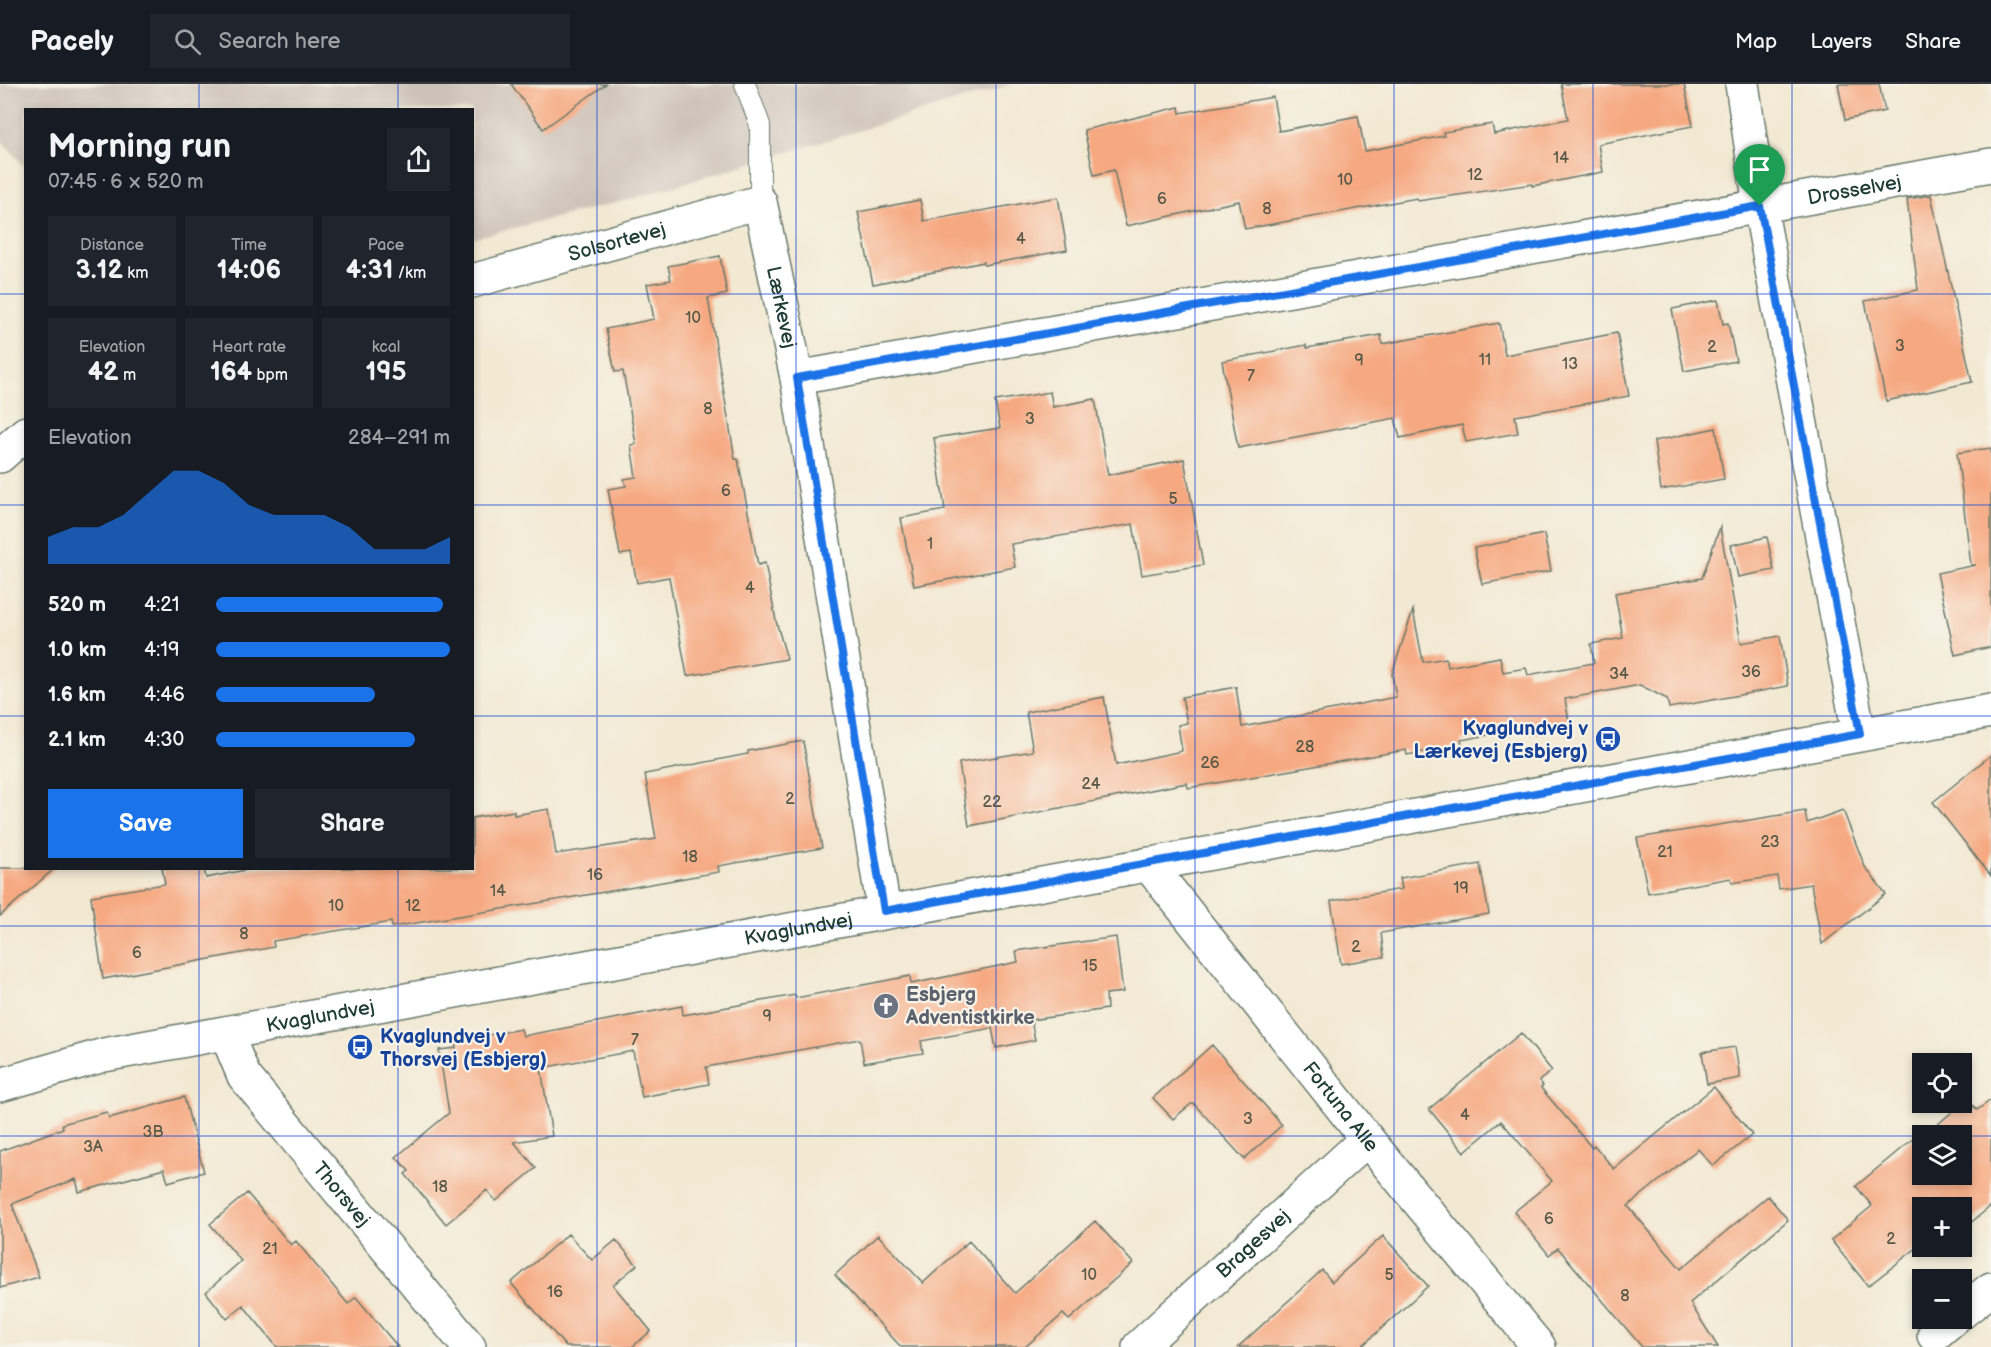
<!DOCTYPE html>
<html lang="en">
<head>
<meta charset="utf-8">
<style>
	body { margin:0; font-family:"Balsamiq Sans",sans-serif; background:#20242c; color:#f1f3f6; height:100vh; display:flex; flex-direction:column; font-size:22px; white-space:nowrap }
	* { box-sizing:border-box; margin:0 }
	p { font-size:20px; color:#9ea1a6 }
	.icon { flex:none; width:33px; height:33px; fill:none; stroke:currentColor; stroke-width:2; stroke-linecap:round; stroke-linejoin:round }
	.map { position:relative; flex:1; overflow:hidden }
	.drawer { position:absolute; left:24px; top:24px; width:450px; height:762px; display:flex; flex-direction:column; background:#171b24; border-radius:0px; box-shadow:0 3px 9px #0003 }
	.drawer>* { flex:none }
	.buttons { position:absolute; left:1912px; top:969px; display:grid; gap:12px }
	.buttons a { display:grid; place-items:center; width:60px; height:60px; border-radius:0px; background:#171b24; box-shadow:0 3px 9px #0003; font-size:30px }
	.pin { position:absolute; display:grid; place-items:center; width:51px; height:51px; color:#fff; margin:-62px -26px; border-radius:50% 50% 50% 0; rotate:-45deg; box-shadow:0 0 6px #0007 }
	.pin .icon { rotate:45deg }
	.round { display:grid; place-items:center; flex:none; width:63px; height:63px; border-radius:0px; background:#20242c }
	.summary { display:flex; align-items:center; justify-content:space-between; height:102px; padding:0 24px }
	h1 { font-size:33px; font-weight:700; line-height:45px }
	.stats { display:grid; grid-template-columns:repeat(3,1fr); gap:9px; height:102px; padding:6px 24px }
	.stats div { display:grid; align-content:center; border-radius:0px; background:#20242c; text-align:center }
	.stats b { font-size:26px; font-weight:700 }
	.stats small { font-size:16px; font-weight:400 }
	.stats p { font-size:16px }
	.chart { height:168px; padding:12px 24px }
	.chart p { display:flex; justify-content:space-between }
	.chart svg { width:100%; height:108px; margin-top:6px; fill:#1a73e8; opacity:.7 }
	.button { display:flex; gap:12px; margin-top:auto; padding:12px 24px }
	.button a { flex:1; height:69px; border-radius:0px; background:#1a73e8; color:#fff; font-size:24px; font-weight:700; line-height:69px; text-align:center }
	.button a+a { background:#20242c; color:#f1f3f6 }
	ul { padding:0 24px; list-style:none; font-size:20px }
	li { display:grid; grid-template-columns:96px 72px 1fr; align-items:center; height:45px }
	li i { height:15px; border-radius:8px; background:#1a73e8 }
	header { display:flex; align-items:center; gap:36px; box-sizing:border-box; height:84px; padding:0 30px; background:#171b24; border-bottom:2px solid #363941 }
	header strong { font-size:28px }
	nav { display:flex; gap:33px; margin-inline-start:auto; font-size:21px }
	.search { width:420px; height:54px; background:#20242c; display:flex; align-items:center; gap:15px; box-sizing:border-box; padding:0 21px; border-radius:0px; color:#9ea1a6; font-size:22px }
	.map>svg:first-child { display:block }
	.industrial { fill:#cdc2b9 }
	.building { fill:#f6a880; fill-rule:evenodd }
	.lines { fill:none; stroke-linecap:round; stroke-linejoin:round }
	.service-casing { stroke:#69796c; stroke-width:22 }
	.minor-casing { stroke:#69796c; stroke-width:36 }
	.tertiary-casing { stroke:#69796c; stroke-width:36 }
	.service { stroke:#fff; stroke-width:20 }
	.minor { stroke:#fff; stroke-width:33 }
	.tertiary { stroke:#fff; stroke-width:33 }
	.route-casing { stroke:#fff; stroke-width:12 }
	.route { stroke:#1a73e8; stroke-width:8 }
	.grid { fill:none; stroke:#1d4ed8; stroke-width:1.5; stroke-opacity:0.55 }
	.labels { text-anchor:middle; stroke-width:4.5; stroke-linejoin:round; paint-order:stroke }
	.number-label { font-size:16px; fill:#555847 }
	.street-label { font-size:20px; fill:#1f3d34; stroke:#f7f3e8 }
	.transit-label { font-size:20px; font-weight:bold; fill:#164399; stroke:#f7f3e8; text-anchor:end }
	.worship-label { font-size:20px; font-weight:bold; fill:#5b616d; stroke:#f7f3e8; text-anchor:start }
</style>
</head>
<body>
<header>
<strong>Pacely</strong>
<div class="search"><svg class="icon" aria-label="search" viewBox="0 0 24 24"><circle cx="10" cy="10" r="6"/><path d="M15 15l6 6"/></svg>Search here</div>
<nav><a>Map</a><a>Layers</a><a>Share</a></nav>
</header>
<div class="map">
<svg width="1991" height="1263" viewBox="0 0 1991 1263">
	<rect width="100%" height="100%" fill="#f7f3e8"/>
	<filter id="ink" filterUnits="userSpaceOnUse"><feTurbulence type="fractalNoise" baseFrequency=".0167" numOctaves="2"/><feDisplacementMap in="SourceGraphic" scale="12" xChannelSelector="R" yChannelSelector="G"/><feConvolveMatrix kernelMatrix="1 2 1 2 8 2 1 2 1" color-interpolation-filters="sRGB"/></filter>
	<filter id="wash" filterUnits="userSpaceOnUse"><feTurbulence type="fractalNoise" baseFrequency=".008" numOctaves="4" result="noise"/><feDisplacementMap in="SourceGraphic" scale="24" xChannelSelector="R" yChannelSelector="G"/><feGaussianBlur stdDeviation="1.35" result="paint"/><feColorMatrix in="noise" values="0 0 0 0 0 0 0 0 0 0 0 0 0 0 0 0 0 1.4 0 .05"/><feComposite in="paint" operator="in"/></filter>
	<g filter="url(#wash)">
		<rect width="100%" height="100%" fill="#f2e9d3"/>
		<path class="industrial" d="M0,0H1013L632,115L473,154L472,26H26L25,83L0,55Z"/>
		<g id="blocks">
			<path class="building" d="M511,0H606L543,45Z
				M1561,0H1684L1693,42L1598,60L1603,88L1532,102V100L1418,117L1417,114L1245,145L1239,117L1126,142L1114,86L1094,91L1084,46L1179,23L1180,29L1273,13L1279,47L1358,32L1365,67L1444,52L1443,48L1492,40L1494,50L1568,35Z
				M1838,0H1879L1885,27L1845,36Z
				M1931,111L1972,298L1886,317L1865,217L1918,206L1907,115Z
				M1058,113L1067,166L984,181V178L873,200L858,128L920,116L924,137Z
				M720,172L727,210L708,214L735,375H738L758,481L765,479L776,537L787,575L687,592L669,493L637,499L631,469L620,471L608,405L626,402L624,395L636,393L631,361L636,360L623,287L615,288L606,245L654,235L647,200L671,196L668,182Z
				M1718,216L1723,240L1728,239L1736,277L1684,287L1672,225Z
				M1499,239L1505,271L1617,249L1629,312L1515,332L1518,349L1466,358L1462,341L1400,354L1395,334L1238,364L1222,277L1306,261L1307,264L1381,251L1382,260Z
				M1050,308L1053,323L1095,315L1108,391L1184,375L1203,481L1142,491L1133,440L1011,460L1015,483L914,502L901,434L945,426L934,354L1000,344L995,317Z
				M1716,344L1724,395L1661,406L1654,357Z
				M1991,364V563L1955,571L1937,489L1976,481H1971L1957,369Z
				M1720,443L1741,559L1780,552L1788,602L1669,624L1667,615L1640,601L1565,615L1570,643L1532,650L1531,643L1461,656L1462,661L1407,671L1406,666L1188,704L1187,699L969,742L959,679L1033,667L1026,628L1104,613L1116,681L1182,667L1178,641L1187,639L1182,613L1236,603L1242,643L1396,613L1392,590L1413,526L1423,578L1446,574L1448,583L1500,573L1503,588L1526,584L1528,591L1594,579L1591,560L1623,554L1615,509L1702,494Z
				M1544,450L1551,487L1482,500L1474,464Z
				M1767,453L1774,486L1738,493L1731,461Z
				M803,657L822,764L718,782L719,788L623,805L392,843L391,838L273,857L274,863L103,895L91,812L165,800L162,784H204L206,794L255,784H472V734L514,727V731L549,725L556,770L656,755L645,690L748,670V667Z
				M1991,671V792L1933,718Z
				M1843,726L1865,783L1886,810L1822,860L1811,800L1779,805L1777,792L1732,799L1731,794L1648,809L1637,754L1805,727L1807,739Z
				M1480,780L1489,830L1381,849L1384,873L1341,880L1331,817L1402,805L1400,794Z
				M0,784H55L0,832Z
				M1116,853L1123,908L1106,910L1107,925L1031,936L1035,956L996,964L992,944L921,957L923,969L864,979L860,955L706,983L709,1000L642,1013L633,967L541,984L552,1052L514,1058L536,1084L496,1117L487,1106L446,1140L405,1090L409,1087L396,1073L449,1029L439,966L456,964L455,957L521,945L523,952L682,922L683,931L795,911L796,914L910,892L911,900L1018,878L1016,867Z
				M1521,949L1552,987L1539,997L1543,1002L1541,1004L1592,1064L1594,1061L1614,1085L1714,1003L1752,1051L1713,1082L1698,1065L1628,1122L1681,1185L1768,1112L1788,1136L1690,1219L1718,1263H1642L1558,1164L1549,1171L1514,1128L1552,1097L1501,1037L1464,1068L1429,1025Z
				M1212,961L1282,1041L1244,1075L1194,1020H1191L1173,1035L1153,1014Z
				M1735,963L1740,994L1707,1000L1702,968Z
				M184,1013L204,1088L168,1098L164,1085L79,1108L76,1095L12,1120L39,1193L0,1204V1067L63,1044L62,1040L107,1028L109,1034Z
				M1967,1015L1977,1026L1991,1016V1122L1962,1146V1124H1923V1159L1868,1202L1831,1156L1872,1122L1856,1102L1927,1043L1930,1047ZM1923,1052H1962V1090H1923Z
				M247,1109L291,1161L296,1157L348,1220L356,1213L398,1263H277L243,1221L227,1235L206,1208L241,1177L210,1140Z
				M1095,1137L1133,1179L1069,1236L1063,1230L1025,1263H901L835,1191L878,1151L923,1199L969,1157L1015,1209Z
				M568,1150L592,1176L616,1156L637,1181L613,1201L651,1247L632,1263H566L511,1199Z
				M1383,1152L1428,1202L1361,1263H1238L1322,1186L1332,1198Z"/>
		</g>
	</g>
	<g filter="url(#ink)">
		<use href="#blocks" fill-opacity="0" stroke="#69796c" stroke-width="1.5"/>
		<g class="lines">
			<g class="service-casing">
				<path id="service" d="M745,0L760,41V118"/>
			</g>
			<g class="minor-casing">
				<g id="minor">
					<path d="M1742,0L1760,122L1859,650"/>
					<path id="s1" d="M472,197L760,118L797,294L884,827"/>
					<path id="s2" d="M797,294L1991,81"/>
					<path d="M0,372L26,349"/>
					<path id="s3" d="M1148,780L1367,1055L1539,1263"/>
					<path id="s4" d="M226,949L244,992L469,1263"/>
					<path d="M1962,1228L1991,1205"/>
					<path d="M1934,1251L1954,1234"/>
					<path id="s5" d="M1139,1263L1367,1055"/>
				</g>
			</g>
			<g class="tertiary-casing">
				<g id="tertiary">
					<path id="s6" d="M0,1001L104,971L1991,627"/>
				</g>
			</g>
			<use href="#service" class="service"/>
			<use href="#minor" class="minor"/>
			<use href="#tertiary" class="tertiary"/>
		</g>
	</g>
	<g class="lines" filter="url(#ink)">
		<g class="route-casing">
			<path id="route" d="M1760,122L1860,650L884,827L797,294Z"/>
		</g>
		<use href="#route" class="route"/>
	</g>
	<path class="grid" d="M199,0V26M398,0V26M597,0V1263M796,0V1263M996,0V1263M1195,0V1263M1394,0V1263M1593,0V1263M1792,0V1263M0,210H26M472,210H1991M0,421H26M472,421H1991M0,632H26M472,632H1991M199,784V1263M398,784V1263M0,842H1991M0,1052H1923M1962,1052H1991"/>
	<defs>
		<g id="bus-disc" transform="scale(1.35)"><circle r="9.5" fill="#1a4fb4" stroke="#f7f3e8"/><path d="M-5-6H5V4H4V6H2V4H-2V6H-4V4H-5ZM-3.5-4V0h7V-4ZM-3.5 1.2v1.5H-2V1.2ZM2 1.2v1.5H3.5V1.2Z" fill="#fff"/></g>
		<g id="church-disc" transform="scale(1.35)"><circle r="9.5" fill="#6b7280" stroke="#f7f3e8"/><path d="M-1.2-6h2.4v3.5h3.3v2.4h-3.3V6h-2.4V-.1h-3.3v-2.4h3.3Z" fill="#fff"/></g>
	</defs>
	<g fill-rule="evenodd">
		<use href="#bus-disc" x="1608" y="655"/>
		<use href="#church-disc" x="886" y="922"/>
		<use href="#bus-disc" x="360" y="963"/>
	</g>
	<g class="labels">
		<g class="number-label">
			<text x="1561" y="79">14</text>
			<text x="1475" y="96">12</text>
			<text x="1345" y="101">10</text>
			<text x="1162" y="120">6</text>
			<text x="1267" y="130">8</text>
			<text x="1021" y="160">4</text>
			<text x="693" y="239">10</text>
			<text x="1900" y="267">3</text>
			<text x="1712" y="268">2</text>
			<text x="1359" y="281">9</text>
			<text x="1485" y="281">11</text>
			<text x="1570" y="285">13</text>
			<text x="1251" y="297">7</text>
			<text x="708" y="330">8</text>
			<text x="1030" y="340">3</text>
			<text x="726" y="412">6</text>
			<text x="1173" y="420">5</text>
			<text x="930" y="465">1</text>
			<text x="750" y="509">4</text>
			<text x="1751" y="593">36</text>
			<text x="1619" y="595">34</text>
			<text x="1305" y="668">28</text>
			<text x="1210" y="684">26</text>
			<text x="1091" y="705">24</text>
			<text x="790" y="720">2</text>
			<text x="992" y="723">22</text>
			<text x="1770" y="763">23</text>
			<text x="1665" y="773">21</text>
			<text x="690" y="778">18</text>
			<text x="595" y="796">16</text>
			<text x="1461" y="809">19</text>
			<text x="498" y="812">14</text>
			<text x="336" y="827">10</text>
			<text x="413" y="827">12</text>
			<text x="244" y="855">8</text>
			<text x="1356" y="868">2</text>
			<text x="137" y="874">6</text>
			<text x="1090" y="887">15</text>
			<text x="767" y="937">9</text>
			<text x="635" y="961">7</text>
			<text x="1465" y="1036">4</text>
			<text x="1248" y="1040">3</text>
			<text x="153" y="1053">3B</text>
			<text x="93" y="1068">3A</text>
			<text x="440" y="1108">18</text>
			<text x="1549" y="1140">6</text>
			<text x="1891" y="1160">2</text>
			<text x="270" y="1170">21</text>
			<text x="1089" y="1196">10</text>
			<text x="1389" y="1196">5</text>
			<text x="555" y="1213">16</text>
			<text x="1625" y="1217">8</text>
		</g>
		<g class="street-label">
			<text dy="7" stroke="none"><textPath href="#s2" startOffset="1074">Drosselvej</textPath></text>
			<text dy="7" stroke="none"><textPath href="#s1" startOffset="150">Solsortevej</textPath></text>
			<text dy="7" stroke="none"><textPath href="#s1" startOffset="406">Lærkevej</textPath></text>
			<text dy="7" stroke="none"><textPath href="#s6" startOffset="814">Kvaglundvej</textPath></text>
			<text dy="7" stroke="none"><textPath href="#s6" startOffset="328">Kvaglundvej</textPath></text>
			<text dy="7" stroke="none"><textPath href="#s3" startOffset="310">Fortuna Alle</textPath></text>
			<text dy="7" stroke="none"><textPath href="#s4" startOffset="200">Thorsvej</textPath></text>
			<text dy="7" stroke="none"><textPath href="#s5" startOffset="154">Bragesvej</textPath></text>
		</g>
		<g class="transit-label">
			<text x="1588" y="651">Kvaglundvej v<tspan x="1588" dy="23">Lærkevej (Esbjerg)</tspan></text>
			<text x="380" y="959" text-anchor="start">Kvaglundvej v<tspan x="380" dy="23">Thorsvej (Esbjerg)</tspan></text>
		</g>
		<g class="worship-label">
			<text x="906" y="917">Esbjerg<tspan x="906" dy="23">Adventistkirke</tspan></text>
		</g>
	</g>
</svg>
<div class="buttons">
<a><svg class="icon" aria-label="locate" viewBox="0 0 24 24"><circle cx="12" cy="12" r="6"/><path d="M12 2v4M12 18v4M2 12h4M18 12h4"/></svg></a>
<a><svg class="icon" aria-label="layers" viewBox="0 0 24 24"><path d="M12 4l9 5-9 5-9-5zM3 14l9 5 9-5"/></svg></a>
<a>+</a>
<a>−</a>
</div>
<div class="pin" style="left:1760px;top:122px;background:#1e9e55"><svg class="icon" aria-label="arrive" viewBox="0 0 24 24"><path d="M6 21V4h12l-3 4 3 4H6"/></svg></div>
<section class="drawer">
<div class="summary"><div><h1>Morning run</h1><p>07:45 · 6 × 520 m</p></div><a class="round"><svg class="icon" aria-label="share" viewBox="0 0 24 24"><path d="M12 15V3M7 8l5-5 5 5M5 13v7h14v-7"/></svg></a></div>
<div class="stats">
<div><p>Distance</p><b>3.12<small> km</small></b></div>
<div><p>Time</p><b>14:06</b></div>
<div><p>Pace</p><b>4:31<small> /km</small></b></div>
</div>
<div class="stats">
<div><p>Elevation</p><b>42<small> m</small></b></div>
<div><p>Heart rate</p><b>164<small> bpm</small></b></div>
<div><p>kcal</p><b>195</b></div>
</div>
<div class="chart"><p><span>Elevation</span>284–291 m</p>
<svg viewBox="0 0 160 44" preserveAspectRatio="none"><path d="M0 44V33L10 29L20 29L30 24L40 15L50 6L60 6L70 11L80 20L90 24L100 24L110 24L120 29L130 38L140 38L150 38L160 33V44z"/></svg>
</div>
<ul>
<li><b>520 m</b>4:21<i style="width:97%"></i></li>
<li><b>1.0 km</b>4:19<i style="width:100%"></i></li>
<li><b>1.6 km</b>4:46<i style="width:68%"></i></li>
<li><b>2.1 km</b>4:30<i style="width:85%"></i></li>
</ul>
<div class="button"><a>Save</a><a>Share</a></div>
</section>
</div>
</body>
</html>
